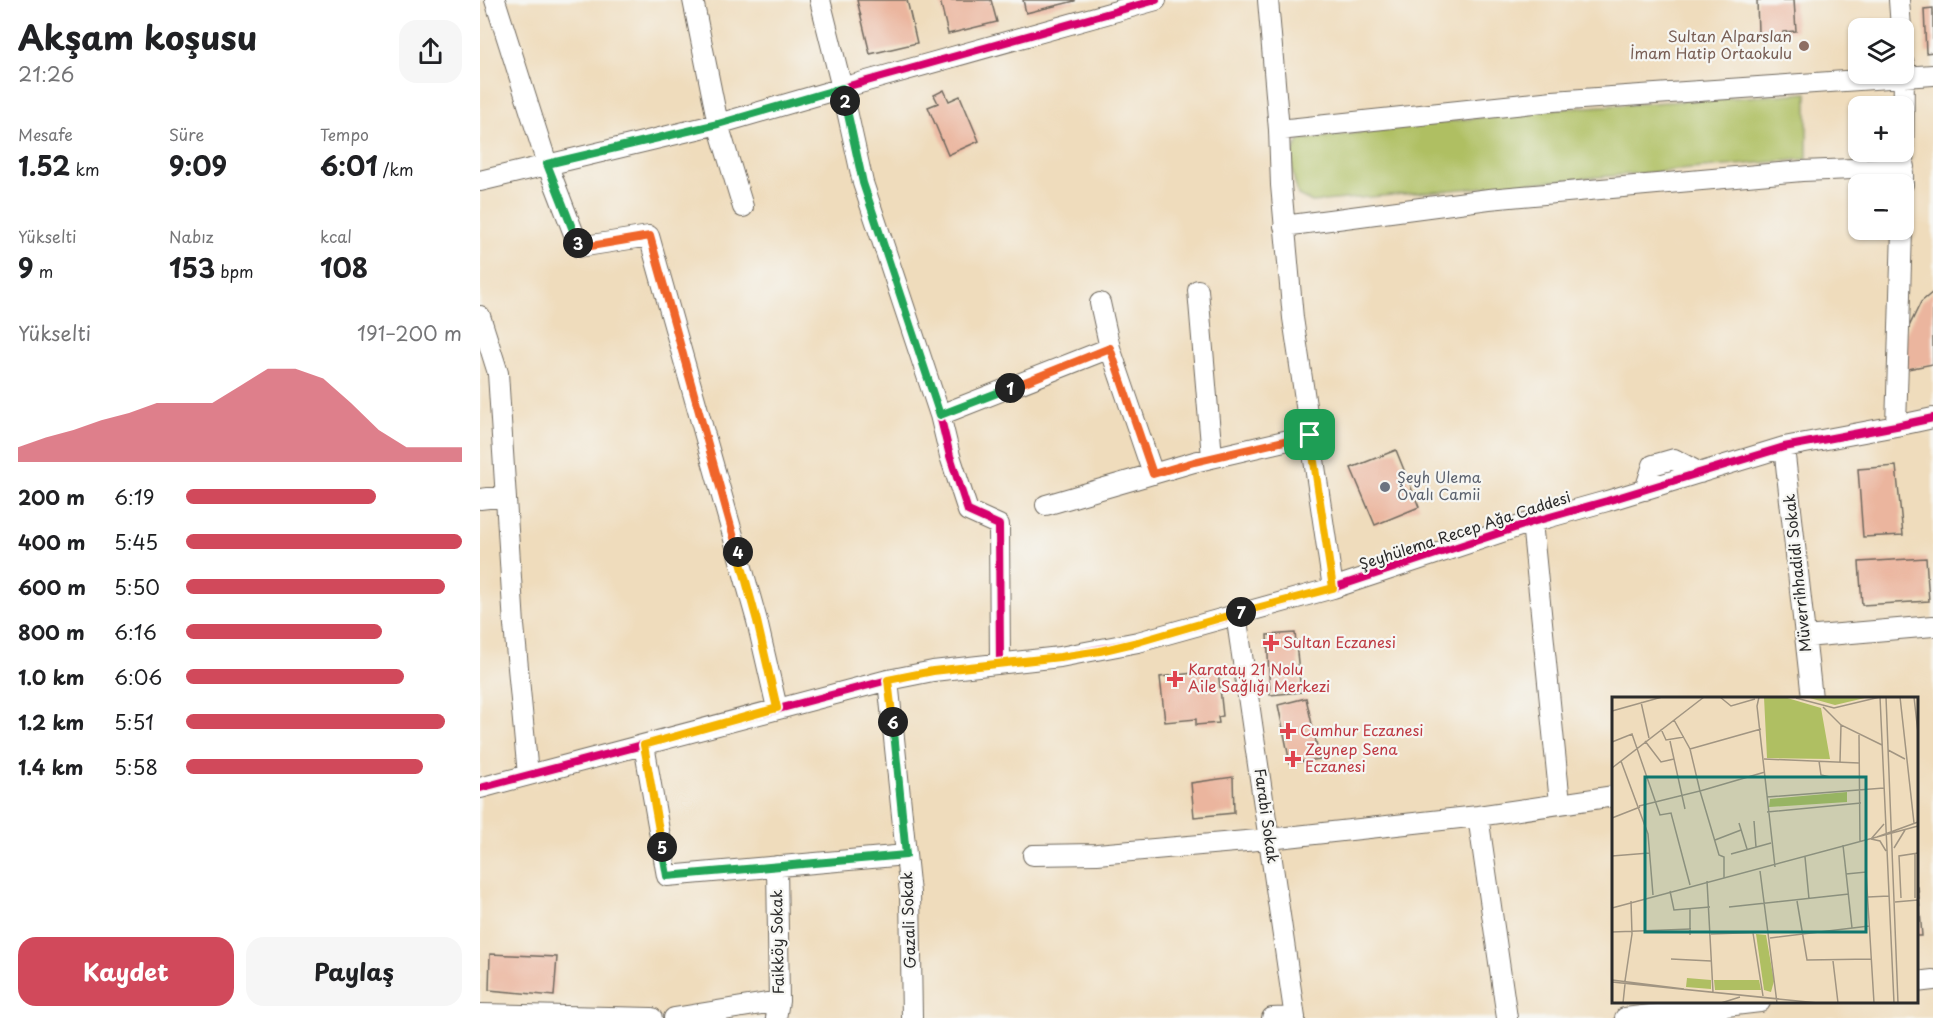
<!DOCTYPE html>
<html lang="tr">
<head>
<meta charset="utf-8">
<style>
	body { margin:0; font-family:"Playpen Sans",sans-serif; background:#f6f6f6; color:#202124; height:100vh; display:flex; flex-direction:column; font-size:22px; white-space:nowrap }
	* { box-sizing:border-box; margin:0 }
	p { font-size:20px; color:#757577 }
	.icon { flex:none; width:33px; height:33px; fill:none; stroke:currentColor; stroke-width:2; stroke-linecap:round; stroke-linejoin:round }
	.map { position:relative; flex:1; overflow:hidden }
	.details { display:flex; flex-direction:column; background:#fff; width:480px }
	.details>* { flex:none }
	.tools { position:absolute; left:1368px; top:18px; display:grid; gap:12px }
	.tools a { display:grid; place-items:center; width:66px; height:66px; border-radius:12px; background:#fff; box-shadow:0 2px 4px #0004; font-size:30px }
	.pin { position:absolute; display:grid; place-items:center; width:51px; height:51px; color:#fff; margin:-26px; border-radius:12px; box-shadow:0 3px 9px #0006 }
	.km { position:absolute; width:30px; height:30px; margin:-15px; border-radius:50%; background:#222; color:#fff; font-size:16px; line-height:30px; text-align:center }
	.round { display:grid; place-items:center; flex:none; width:63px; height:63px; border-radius:18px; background:#f6f6f6 }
	.headline { display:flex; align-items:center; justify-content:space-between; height:102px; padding:0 18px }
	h1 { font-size:33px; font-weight:700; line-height:45px }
	.figures { display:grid; grid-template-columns:repeat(3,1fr); gap:9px; height:102px; padding:6px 18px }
	.figures div { display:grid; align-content:center }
	.figures b { font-size:26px; font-weight:700 }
	.figures small { font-size:16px; font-weight:400 }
	.figures p { font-size:16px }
	.chart { height:168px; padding:12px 18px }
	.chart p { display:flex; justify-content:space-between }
	.chart svg { width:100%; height:108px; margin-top:6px; fill:#d1495b; opacity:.7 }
	.cta { display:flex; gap:12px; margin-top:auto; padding:12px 18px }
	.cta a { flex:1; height:69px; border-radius:18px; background:#d1495b; color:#fff; font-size:24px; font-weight:700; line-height:69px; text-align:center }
	.cta a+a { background:#f6f6f6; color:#202124 }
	ul { padding:0 18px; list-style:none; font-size:20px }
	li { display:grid; grid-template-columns:96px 72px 1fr; align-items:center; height:45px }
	li i { height:15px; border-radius:8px; background:#d1495b }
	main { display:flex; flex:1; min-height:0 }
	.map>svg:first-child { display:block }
	.green { fill:#afbf62; stroke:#6d7546; stroke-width:1.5 }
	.building { fill:#ebb59e }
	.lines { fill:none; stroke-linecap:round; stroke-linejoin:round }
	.minor-casing { stroke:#70695e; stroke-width:22 }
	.minor { stroke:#fff; stroke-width:20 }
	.cycleway-casing { stroke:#f6f6f2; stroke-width:11 }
	.cycleway { stroke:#d6006c; stroke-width:8 }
	.split-1-casing { stroke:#fff; stroke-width:12 }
	.split-2-casing { stroke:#fff; stroke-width:12 }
	.split-3-casing { stroke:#fff; stroke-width:12 }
	.split-4-casing { stroke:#fff; stroke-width:12 }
	.split-5-casing { stroke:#fff; stroke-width:12 }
	.split-6-casing { stroke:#fff; stroke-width:12 }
	.split-7-casing { stroke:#fff; stroke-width:12 }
	.split-8-casing { stroke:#fff; stroke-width:12 }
	.split-1 { stroke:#f0652b; stroke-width:8 }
	.split-2 { stroke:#22a559; stroke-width:8 }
	.split-3 { stroke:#22a559; stroke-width:8 }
	.split-4 { stroke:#f0652b; stroke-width:8 }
	.split-5 { stroke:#f5b400; stroke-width:8 }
	.split-6 { stroke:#22a559; stroke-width:8 }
	.split-7 { stroke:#f5b400; stroke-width:8 }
	.split-8 { stroke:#f5b400; stroke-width:8 }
	.education-dot { fill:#8d6e63; stroke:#f6f6f2; stroke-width:2 }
	.worship-dot { fill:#6b7280; stroke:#f6f6f2; stroke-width:2 }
	.health-dot { fill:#e0444e; stroke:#f6f6f2; stroke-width:2 }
	.labels { text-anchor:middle; stroke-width:4.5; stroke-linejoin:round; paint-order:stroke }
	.education-label { font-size:15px; fill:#785e54; stroke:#f6f6f2; text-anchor:end }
	.worship-label { font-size:15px; fill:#5b616d; stroke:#f6f6f2; text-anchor:start }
	.street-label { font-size:15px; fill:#2b2b2b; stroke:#f6f6f2 }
	.health-label { font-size:15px; fill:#be3a42; stroke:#f6f6f2; text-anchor:start }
	.inset-road { fill:none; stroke:#a19582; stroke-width:1.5 }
	.view { fill:#0f766e; fill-opacity:0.15; stroke:#0f766e; stroke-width:3 }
	.inset-edge { fill:none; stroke:#2b2b2b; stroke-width:3 }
</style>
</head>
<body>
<main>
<section class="details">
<div class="headline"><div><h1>Akşam koşusu</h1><p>21:26</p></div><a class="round"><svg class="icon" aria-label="share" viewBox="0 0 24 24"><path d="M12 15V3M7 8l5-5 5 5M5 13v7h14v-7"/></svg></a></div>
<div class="figures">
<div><p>Mesafe</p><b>1.52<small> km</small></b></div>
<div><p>Süre</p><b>9:09</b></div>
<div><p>Tempo</p><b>6:01<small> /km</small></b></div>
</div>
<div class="figures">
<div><p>Yükselti</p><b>9<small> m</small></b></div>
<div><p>Nabız</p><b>153<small> bpm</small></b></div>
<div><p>kcal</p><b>108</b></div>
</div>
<div class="chart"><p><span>Yükselti</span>191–200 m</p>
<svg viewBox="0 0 160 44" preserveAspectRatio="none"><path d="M0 44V38L10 34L20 31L30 27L40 24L50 20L60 20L70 20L80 13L90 6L100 6L110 10L120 20L130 31L140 38L150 38L160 38V44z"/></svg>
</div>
<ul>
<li><b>200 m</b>6:19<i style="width:69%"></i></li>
<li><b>400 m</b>5:45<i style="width:100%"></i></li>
<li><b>600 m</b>5:50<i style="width:94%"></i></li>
<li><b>800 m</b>6:16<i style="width:71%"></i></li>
<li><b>1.0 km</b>6:06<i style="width:79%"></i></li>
<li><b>1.2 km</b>5:51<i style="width:94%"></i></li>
<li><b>1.4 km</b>5:58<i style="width:86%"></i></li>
</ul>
<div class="cta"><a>Kaydet</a><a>Paylaş</a></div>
</section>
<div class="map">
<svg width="1453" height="1018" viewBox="0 0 1453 1018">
	<rect width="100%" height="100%" fill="#f6f6f2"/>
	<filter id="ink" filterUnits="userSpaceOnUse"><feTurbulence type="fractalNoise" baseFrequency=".0167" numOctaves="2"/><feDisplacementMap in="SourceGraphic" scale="12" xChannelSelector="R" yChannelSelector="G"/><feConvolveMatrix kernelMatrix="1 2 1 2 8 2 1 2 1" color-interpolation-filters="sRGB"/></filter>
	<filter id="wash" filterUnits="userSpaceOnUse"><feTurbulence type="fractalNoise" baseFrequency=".008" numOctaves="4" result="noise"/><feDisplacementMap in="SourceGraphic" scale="24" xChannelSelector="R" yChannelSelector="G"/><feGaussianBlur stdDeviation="1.35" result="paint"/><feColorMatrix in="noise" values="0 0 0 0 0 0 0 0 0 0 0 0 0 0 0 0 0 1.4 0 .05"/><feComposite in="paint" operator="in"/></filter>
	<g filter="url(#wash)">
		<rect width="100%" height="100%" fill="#efdcbc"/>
		<path class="green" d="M1327,93V159L832,202L818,195C813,175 806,157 820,140L1060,110Z"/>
		<g id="blocks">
			<path class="building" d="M377,0H427L437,43L390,54Z
				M460,0H511L517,22L468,34Z
				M543,0H595V1L546,13Z
				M1277,0H1314L1316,31L1303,32V35L1286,36V33H1278Z
				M1453,8V52L1446,53L1444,9Z
				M464,90L469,101L480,96L499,141L468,155L448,107L458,103L454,95Z
				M1453,292V364L1428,369L1422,368L1425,335L1441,302Z
				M916,450L939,507L895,525L871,468Z
				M1416,466L1423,535L1383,537L1378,469Z
				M1446,558L1449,601L1382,605L1379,562Z
				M815,633L821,692L790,695L787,635Z
				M738,670L743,716L738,717L739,723L716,725V719L685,722L680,677Z
				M826,698L840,759L810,763L798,705Z
				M753,777L754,813L714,817L711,783Z
				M1436,887H1438L1442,936H1436Z
				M10,954L77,957L74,996L9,990Z"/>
		</g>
	</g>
	<g filter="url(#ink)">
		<use href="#blocks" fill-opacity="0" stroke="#70695e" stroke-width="1.5"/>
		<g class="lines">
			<g class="minor-casing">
				<path id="minor" d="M15,0L67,164L99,247L169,236L277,621L297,708
					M213,0L238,124L263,207
					M788,0L799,130L801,185L813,318L853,588
					M1419,0L1421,28
					M799,130L1073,101L1453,75
					M0,181L238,124L362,88L340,0
					M1423,184L1424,64
					M804,226L1009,199L1322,171L1424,167
					M718,290L732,457
					M620,303L630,348L673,474
					M0,316L18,373L34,625L48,775
					M460,415L630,348
					M1416,426L1422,230
					M1304,447L1332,698
					M1165,490L1173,465L1194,459L1220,473
					M0,499L25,496
					M566,505L714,462L830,435
					M1052,522L1080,803
					M756,614L815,1018
					M1325,637L1453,626
					M520,663L519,525L488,511L470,456L460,415L383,183L362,88L676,0
					M408,680L430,893L432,1018
					M164,745L187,876L426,855
					M0,788L408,680L453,671L580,657L658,642L853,588L1052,522L1127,501L1304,447L1416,426L1453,418
					M998,816L1027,1018
					M553,855L617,854L789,839L998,816L1134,796
					M1436,982L1453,980
					M0,1014L172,1018
					M194,1018L299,1001
					M296,1018L299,1001L297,866
					M792,1018L815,1017
					M1145,1018L1280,1002"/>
			</g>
			<use href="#minor" class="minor"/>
			<g class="cycleway-casing">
				<path id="cycleway" d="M520,663L519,525L488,511L470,456L460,415L383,183L362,88L676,0
					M0,788L408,680L453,671L580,657L658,642L853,588L1052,522L1127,501L1304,447L1416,426L1453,418"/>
			</g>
			<use href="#cycleway" class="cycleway"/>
		</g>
	</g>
	<g class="lines" filter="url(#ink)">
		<g class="split-1-casing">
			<path id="split-1" d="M530,388L630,348L673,474L714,462L830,435"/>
		</g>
		<g class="split-2-casing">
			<path id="split-2" d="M365,101L383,183L460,415L530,388"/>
		</g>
		<g class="split-3-casing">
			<path id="split-3" d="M98,243L67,164L238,124L362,88L365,101"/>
		</g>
		<g class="split-4-casing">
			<path id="split-4" d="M98,243L99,248L170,236L258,552"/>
		</g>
		<g class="split-5-casing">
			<path id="split-5" d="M182,847L164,745L297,708L277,621L258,552"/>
		</g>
		<g class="split-6-casing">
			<path id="split-6" d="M182,847L187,876L426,855L413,722"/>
		</g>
		<g class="split-7-casing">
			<path id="split-7" d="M413,722L408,680L453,671L580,657L620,651L658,642L761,612"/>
		</g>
		<g class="split-8-casing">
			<path id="split-8" d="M761,612L853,588L830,435"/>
		</g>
		<use href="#split-1" class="split-1"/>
		<use href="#split-2" class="split-2"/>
		<use href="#split-3" class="split-3"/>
		<use href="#split-4" class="split-4"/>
		<use href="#split-5" class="split-5"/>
		<use href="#split-6" class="split-6"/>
		<use href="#split-7" class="split-7"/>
		<use href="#split-8" class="split-8"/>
	</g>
	<circle class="education-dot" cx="1324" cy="46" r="6"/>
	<circle class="worship-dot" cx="905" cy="487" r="6"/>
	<g class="health-dot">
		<path d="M788 634h6v6h6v6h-6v6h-6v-6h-6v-6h6z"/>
		<path d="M692 670h6v6h6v6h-6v6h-6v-6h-6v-6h6z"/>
		<path d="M805 722h6v6h6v6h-6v6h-6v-6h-6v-6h6z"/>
		<path d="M810 750h6v6h6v6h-6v6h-6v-6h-6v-6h6z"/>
	</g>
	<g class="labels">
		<g class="education-label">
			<text x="1312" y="42">Sultan Alparslan<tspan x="1312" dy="17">İmam Hatip Ortaokulu</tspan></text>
		</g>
		<g class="worship-label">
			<text x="917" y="483">Şeyh Ulema<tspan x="917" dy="17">Ovalı Camii</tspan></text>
		</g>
		<g class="street-label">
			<text transform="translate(985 531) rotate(-18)" y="5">Şeyhülema Recep Ağa Caddesi</text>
			<text transform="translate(1318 573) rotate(-96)" y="5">Müverrihhadidi Sokak</text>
			<text transform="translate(786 816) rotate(82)" y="5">Farabi Sokak</text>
			<text transform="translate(429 920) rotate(-92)" y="5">Gazali Sokak</text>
			<text transform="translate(298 942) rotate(-91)" y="5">Faikköy Sokak</text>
		</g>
		<g class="health-label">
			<text x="803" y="648">Sultan Eczanesi</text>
			<text x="708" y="675">Karatay 21 Nolu<tspan x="708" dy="17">Aile Sağlığı Merkezi</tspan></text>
			<text x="820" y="736">Cumhur Eczanesi</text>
			<text x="825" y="755">Zeynep Sena<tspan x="825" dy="17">Eczanesi</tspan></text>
		</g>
	</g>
	<g transform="translate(1132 697)">
		<rect width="306" height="306" fill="#efdcbc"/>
		<path d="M152,0H172L209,11L218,62L155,61ZM194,0H257L223,8ZM235,95V105L157,110L158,102ZM144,237L154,238L162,284L159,295L152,293ZM75,281L99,283V292L74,290ZM102,283H147L149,293H103Z" fill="#afbf62"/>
		<path class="inset-road" d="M108,0L119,9L143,2M147,0L145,9L163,170M268,0L282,306M274,0L286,306M288,0L302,126M302,0L306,36M184,1L222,11L268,0M29,5L37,41M211,10L229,28L270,48M0,14L50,0M49,32L54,43L72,40M247,38L248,145M33,44L49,65L62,62M58,44L73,112M0,45L20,37L48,118L59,116L78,188M78,52L149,32M276,53L293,62M152,62L247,66M9,64L36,137L41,198M207,64L209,78L218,80M228,65L229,28M0,71L92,0M155,100L272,91M27,109L88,94L78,52L62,23M155,115L249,106M0,121L28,110M142,124L144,150M127,126L135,152M265,140L306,125M259,142L272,127M259,142L268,144L274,154M103,143L129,133M231,148L240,231M282,151L293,133M119,157L159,146M303,157V201M0,159L37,156M193,160L197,202M148,174L165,306M234,177L254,175L262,306M112,181V160L107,158L88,94L153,75M95,184L101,295M58,194L62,213L98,210M256,200L277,199M289,201L287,159L306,156M185,204L195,263L260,262M283,205L306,203M117,210L237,197M0,211L306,129M0,235L79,232M141,236L151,299M99,237L157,235M78,238V212M158,241L257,229M306,250V282M59,262L99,264M221,264L226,306M0,283L72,292M13,284L20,237L19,204M0,285L206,306M11,306L13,287M109,306L128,300"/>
		<path class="view" d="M33,80H254V235H33Z"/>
		<rect width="306" height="306" class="inset-edge"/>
	</g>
</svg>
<div class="tools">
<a><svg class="icon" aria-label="layers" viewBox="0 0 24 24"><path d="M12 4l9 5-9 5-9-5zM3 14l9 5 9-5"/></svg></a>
<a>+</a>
<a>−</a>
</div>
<div class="pin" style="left:830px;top:435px;background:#1e9e55"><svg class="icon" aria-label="arrive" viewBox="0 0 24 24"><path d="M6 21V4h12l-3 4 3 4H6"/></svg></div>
<b class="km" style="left:530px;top:388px">1</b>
<b class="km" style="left:365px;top:101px">2</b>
<b class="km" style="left:98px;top:243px">3</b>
<b class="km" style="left:258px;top:552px">4</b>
<b class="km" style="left:182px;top:847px">5</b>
<b class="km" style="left:413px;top:722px">6</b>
<b class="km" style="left:761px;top:612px">7</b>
</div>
</main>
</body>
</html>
